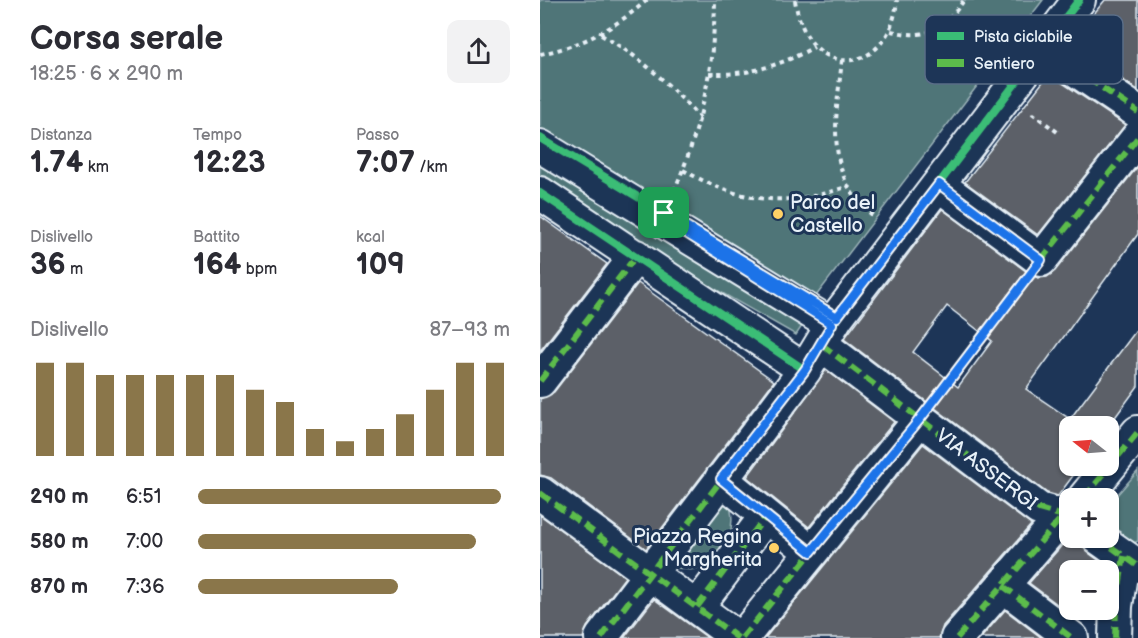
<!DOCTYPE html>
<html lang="it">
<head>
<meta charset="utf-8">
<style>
	body { margin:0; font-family:"Balsamiq Sans",sans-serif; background:#f2f2f3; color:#2b2b33; height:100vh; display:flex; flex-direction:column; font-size:22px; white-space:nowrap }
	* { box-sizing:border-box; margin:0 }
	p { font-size:20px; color:#7c7c81 }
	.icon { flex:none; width:33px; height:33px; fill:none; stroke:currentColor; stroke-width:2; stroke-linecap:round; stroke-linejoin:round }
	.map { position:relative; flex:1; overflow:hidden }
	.side { display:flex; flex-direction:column; background:#fff; width:540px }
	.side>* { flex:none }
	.needle { width:39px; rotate:287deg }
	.tools { position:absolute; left:519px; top:416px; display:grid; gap:12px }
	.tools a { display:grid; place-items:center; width:60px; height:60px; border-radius:12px; background:#fff; box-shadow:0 2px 4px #0004; font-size:30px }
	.pin { position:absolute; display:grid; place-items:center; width:51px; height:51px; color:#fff; margin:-26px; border-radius:12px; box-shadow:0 3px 9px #0006 }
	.round { display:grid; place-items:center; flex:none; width:63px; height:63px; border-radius:12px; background:#f2f2f3 }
	.headline { display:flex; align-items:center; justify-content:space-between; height:102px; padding:0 30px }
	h1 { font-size:33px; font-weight:800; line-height:45px }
	.figures { display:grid; grid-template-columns:repeat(3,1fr); gap:9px; height:102px; padding:6px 30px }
	.figures div { display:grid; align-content:center }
	.figures b { font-size:30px; font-weight:800 }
	.figures small { font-size:16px; font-weight:400 }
	.figures p { font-size:16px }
	.chart { height:168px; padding:12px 30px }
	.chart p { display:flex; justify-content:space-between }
	.chart svg { width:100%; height:108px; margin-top:6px; stroke:#8a764a; stroke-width:6 }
	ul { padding:0 30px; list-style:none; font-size:20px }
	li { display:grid; grid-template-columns:96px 72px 1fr; align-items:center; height:45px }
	li i { height:15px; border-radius:8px; background:#8a764a }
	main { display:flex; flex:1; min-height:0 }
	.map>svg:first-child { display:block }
	.green { fill:#4f7578; stroke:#9cb3b8; stroke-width:1.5 }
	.building { fill:#5b6167; stroke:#e8f1f8; stroke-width:1.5; fill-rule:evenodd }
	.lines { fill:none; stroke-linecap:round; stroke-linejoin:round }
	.street-casing { stroke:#e8f1f8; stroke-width:36 }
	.path { stroke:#e8f1f8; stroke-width:4; stroke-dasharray:4.5 4.5; stroke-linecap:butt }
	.street { stroke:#1d3557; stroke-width:32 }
	.quiet { stroke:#5cbc4b; stroke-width:6; stroke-dasharray:12 6; stroke-linecap:butt }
	.cycleway-casing { stroke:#1d3557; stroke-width:11 }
	.cycleway { stroke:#3abd76; stroke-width:8 }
	.route-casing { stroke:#fff; stroke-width:12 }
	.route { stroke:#1a73e8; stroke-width:8 }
	.poi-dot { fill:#ffd166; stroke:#1d3557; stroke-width:2 }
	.labels { text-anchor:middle; stroke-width:6; stroke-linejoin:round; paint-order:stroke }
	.poi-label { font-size:20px; fill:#e8f1f8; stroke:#1d3557; text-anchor:start }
	.street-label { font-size:20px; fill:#e8f1f8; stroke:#1d3557 }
	.key { fill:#1d3557; stroke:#5a6d87; stroke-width:1.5 }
	.key-label { font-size:16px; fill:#e8f1f8 }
</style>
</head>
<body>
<main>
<section class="side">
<div class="headline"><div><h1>Corsa serale</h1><p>18:25 · 6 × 290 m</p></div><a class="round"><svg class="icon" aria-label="share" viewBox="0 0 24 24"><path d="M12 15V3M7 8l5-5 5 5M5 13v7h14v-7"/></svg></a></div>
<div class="figures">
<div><p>Distanza</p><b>1.74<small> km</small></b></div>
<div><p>Tempo</p><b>12:23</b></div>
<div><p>Passo</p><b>7:07<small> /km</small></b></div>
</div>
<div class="figures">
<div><p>Dislivello</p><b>36<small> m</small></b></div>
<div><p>Battito</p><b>164<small> bpm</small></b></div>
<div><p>kcal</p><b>109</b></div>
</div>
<div class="chart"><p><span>Dislivello</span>87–93 m</p>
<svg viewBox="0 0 160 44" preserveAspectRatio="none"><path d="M5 44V6M15 44V6M25 44V11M35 44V11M45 44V11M55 44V11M65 44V11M75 44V17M85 44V22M95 44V33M105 44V38M115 44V33M125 44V27M135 44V17M145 44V6M155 44V6"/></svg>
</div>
<ul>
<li><b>290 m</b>6:51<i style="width:97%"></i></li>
<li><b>580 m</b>7:00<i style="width:89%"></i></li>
<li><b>870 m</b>7:36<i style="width:64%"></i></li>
</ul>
</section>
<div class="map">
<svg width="598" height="638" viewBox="0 0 598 638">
	<rect width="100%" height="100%" fill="#1d3557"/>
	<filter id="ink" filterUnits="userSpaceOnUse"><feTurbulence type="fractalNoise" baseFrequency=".0167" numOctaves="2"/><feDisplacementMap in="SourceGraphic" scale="12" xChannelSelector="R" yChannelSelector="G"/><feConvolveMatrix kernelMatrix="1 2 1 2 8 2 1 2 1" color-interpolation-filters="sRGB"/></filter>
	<g filter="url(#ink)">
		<path class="green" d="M0,0H503L276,296L0,133Z
			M0,158L264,323L256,335L163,282L32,196L0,181Z
			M598,471V541L588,546L569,533V504Z
			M184,493C202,520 188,562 154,569C146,571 138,568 130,566Z"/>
		<path class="building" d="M565,0H598V90L529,44Z
			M509,74L585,125L498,235L425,182Z
			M598,166V234L486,389L530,419L598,328V386L568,427L530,426V465H541L518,496L507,493L304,339L402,209L490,274L498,278L507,277L515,271ZM407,306L452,341L418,387L373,352Z
			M0,216L67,264L0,351Z
			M98,283L234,381L106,549L11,478L0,475V399L14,392Z
			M286,370L354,422L269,527L207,477Z
			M383,444L491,525L403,626L399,638H225Z
			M0,515L85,577L47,627L43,638H0Z
			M530,536L539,537L546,551L561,562L554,570H530V597L521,607L489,583Z
			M114,599L168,638H84Z
			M465,610L502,638H441Z"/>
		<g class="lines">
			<g class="street-casing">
				<path id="street" d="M503,48L598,112
					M0,146L292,325
					M399,185L501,260L598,137
					M0,193L265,370
					M282,345L499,509L530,518
					M0,381L96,256
					M181,479L271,552
					M0,493L198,638
					M544,498L598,432
					M557,537L598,566
					M463,586L532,638
					M157,607L226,516
					M61,638L265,370L297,317L539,0
					M202,638L380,419
					M417,638L523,516
					M575,638L576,606L584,556"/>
			</g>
			<path class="path" d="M255,0C267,83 350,78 357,0
				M351,31C388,40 403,30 424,0
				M61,35C100,56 130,85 160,118
				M0,54C42,46 75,28 107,0
				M302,60C296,117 283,178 335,217
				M169,74C209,75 240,66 274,47
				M492,113L520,134
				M143,170C199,202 244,208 306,187
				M134,191C161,130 174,67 175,0
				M399,394L482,285"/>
			<use href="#street" class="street"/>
			<path class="quiet" d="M503,48L598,112
				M399,185L501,260L598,137
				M282,345L499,509L530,518
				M0,381L96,256
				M181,479L271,552
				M0,493L198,638
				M544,498L598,432
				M557,537L598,566
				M463,586L532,638
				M157,607L226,516
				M61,638L268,366
				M202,638L380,419
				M417,638L523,516
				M575,638L576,606L584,556"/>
			<g class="cycleway-casing">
				<path id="cycleway" d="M0,138L297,317
					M0,193L265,370L297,317L539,0"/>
			</g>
			<use href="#cycleway" class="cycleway"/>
		</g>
	</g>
	<g class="lines" filter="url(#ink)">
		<g class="route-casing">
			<path id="route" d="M399,184L501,260L380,419L271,552L181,479L265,370L292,324L122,218L124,213L297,317Z"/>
		</g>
		<use href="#route" class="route"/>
	</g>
	<g class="poi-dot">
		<circle cx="238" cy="214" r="6"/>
		<circle cx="234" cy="548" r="6"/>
	</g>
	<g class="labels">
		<g class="poi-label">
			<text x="250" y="209">Parco del<tspan x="250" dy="23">Castello</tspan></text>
			<text x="222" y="543" text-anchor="end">Piazza Regina<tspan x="222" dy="23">Margherita</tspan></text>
		</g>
		<g class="street-label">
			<text transform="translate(447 469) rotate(37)" y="7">VIA ASSERGI</text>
		</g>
	</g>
	<rect x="385" y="15" width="198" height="69" rx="9" class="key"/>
	<rect x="397" y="32" width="27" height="8" fill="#3abd76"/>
	<rect x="397" y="59" width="27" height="8" fill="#5cbc4b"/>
	<g class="key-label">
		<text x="434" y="42">Pista ciclabile</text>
		<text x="434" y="69">Sentiero</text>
	</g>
</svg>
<div class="tools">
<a><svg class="needle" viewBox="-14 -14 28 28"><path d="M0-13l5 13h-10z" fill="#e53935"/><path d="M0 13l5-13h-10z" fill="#7c7c81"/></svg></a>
<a>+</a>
<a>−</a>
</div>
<div class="pin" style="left:124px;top:213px;background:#1e9e55"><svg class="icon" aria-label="arrive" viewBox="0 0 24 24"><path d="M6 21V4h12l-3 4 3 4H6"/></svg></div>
</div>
</main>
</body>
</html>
